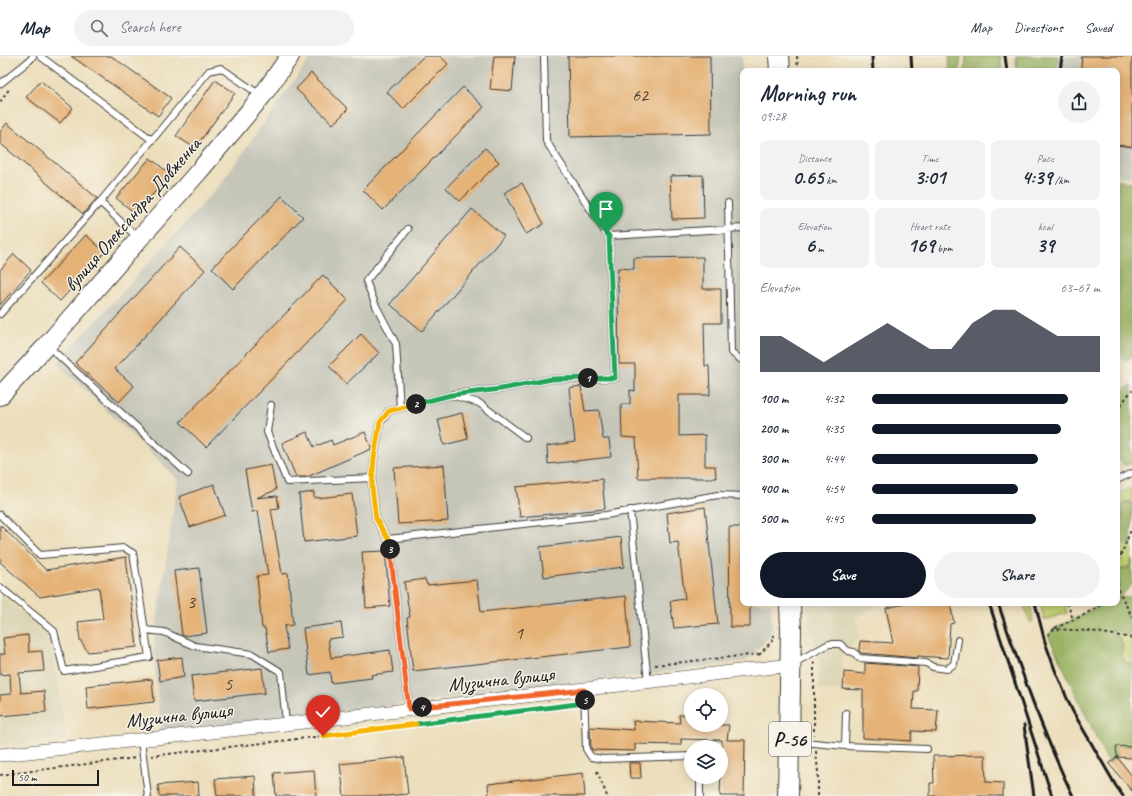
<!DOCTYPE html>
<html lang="en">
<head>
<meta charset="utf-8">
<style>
	body { margin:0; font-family:Caveat,sans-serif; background:#f2f2f3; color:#1f2937; height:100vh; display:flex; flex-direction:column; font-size:15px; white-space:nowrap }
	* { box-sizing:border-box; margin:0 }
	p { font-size:13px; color:#747a83 }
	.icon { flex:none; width:22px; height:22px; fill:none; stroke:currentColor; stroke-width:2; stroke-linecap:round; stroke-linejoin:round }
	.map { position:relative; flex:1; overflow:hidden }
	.drawer { position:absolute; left:740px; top:12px; width:380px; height:538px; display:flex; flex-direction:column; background:#fff; border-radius:8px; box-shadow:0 2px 10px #0003 }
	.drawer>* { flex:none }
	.buttons { position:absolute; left:684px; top:632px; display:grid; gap:8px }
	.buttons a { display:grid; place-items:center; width:44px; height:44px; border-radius:50%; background:#fff; box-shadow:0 2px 10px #0003; font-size:20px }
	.scale { position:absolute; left:12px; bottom:10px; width:87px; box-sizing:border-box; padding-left:4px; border:2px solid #1c1c1c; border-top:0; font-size:11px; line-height:14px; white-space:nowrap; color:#1c1c1c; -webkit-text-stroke:3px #f7f3e8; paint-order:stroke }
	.pin { position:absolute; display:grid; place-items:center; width:34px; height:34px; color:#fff; margin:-41px -17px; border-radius:50% 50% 50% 0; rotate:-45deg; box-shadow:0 0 4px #0007 }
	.pin .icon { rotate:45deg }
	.km { position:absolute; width:20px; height:20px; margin:-10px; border-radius:50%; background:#222; color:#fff; font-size:11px; line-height:20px; text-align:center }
	.round { display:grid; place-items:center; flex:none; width:42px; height:42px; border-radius:21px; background:#f2f2f3 }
	.summary { display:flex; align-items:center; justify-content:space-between; height:68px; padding:0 20px }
	h1 { font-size:22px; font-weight:600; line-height:30px }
	.stats { display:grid; grid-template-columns:repeat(3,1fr); gap:6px; height:68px; padding:4px 20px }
	.stats div { display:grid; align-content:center; border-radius:8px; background:#f2f2f3; text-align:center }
	.stats b { font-size:20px; font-weight:600 }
	.stats small { font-size:11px; font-weight:400 }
	.stats p { font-size:11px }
	.chart { height:112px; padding:8px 20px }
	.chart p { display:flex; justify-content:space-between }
	.chart svg { width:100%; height:72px; margin-top:4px; fill:#111827; opacity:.7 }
	.action { display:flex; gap:8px; margin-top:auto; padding:8px 20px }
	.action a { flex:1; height:46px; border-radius:24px; background:#111827; color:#fff; font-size:16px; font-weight:600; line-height:46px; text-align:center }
	.action a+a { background:#f2f2f3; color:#1f2937 }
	ul { padding:0 20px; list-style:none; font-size:13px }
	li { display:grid; grid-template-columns:64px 48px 1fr; align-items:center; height:30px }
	li i { height:10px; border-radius:5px; background:#111827 }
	header { display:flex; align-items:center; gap:24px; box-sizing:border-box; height:56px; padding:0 20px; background:#fff; border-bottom:1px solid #e0e1e3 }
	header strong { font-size:19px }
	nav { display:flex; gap:22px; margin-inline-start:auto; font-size:14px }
	.search { width:280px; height:36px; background:#f2f2f3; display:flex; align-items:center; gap:10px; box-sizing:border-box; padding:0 14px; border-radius:22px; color:#747a83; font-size:15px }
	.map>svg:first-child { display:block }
	.built { fill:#dad4b4 }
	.industrial { fill:#c5c5b8 }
	.green { fill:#c3cf71; stroke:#707646 }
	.forest { fill:#9ab263; stroke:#5b6740 }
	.building { fill:#e5b378 }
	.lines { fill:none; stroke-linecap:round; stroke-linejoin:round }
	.lane-casing { stroke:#3b3934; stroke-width:8 }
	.street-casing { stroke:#3b3934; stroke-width:14 }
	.secondary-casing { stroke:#3b3934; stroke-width:20 }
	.primary-casing { stroke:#3b3934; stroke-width:22 }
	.path { stroke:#3b3934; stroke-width:2; stroke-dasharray:3 3; stroke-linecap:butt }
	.lane { stroke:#fff; stroke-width:6 }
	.street { stroke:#fff; stroke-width:13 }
	.secondary { stroke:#fff; stroke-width:18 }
	.primary { stroke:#fff; stroke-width:20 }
	.rail { stroke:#1c1c1c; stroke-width:3 }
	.split-1-casing { stroke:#fff; stroke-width:8 }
	.split-2-casing { stroke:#fff; stroke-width:8 }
	.split-3-casing { stroke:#fff; stroke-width:8 }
	.split-4-casing { stroke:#fff; stroke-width:8 }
	.split-5-casing { stroke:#fff; stroke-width:8 }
	.split-6-casing { stroke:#fff; stroke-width:8 }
	.split-7-casing { stroke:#fff; stroke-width:8 }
	.split-1 { stroke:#22a559; stroke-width:5 }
	.split-2 { stroke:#22a559; stroke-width:5 }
	.split-3 { stroke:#f5b400; stroke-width:5 }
	.split-4 { stroke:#f0652b; stroke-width:5 }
	.split-5 { stroke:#f0652b; stroke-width:5 }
	.split-6 { stroke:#22a559; stroke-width:5 }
	.split-7 { stroke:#f5b400; stroke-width:5 }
	.labels { text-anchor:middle; stroke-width:3; stroke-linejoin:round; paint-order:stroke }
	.number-label { font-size:18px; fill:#4e4233 }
	.shield { fill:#f7f3e8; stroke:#5e5c59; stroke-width:1 }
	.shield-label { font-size:19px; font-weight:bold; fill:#1c1c1c }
	.street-label { font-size:20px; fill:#1c1c1c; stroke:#f7f3e8 }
</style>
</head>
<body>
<header>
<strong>Map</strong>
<div class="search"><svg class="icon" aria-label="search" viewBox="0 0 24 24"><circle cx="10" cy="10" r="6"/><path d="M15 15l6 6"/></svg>Search here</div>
<nav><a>Map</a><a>Directions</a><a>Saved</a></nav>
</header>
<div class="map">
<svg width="1132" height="740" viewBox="0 0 1132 740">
	<rect width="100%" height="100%" fill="#f7f3e8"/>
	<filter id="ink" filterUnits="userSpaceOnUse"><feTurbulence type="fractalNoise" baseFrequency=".025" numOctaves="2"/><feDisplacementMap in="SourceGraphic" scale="8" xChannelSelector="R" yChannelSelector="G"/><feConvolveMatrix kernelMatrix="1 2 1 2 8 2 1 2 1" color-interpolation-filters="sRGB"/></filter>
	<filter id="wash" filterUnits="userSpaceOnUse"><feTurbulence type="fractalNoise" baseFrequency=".012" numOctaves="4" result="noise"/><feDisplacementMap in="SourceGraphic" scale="16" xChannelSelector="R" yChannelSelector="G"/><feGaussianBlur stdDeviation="0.9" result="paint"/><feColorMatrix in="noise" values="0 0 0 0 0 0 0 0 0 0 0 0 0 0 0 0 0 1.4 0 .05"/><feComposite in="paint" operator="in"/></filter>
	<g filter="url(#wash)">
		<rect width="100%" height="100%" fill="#ecdebb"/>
		<path class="built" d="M0,539L49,577L67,683L0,689Z
			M808,547H882L856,563L860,580L842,597L841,634H818L819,600L809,566Z"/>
		<path class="industrial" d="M312,0H742L743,547H771L772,578L746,605L639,620L266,664L161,674L153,593L178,423L57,307L219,130Z
			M1014,0H1132V122L1117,120V15H1015Z"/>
		<path class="green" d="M1132,432V446H1125L1122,452L1123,463L1118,466L1117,465V439Z
			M1123,485L1127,489L1132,486L1131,510L1117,515V499L1119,488Z
			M1023,547H1030L1033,566H1030Z
			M1041,547H1064L1067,557L1044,564Z
			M1132,551V608L1126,607L1121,600L1119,581L1112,578L1111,572L1121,575L1131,566L1127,556Z"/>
		<path class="forest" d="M949,0H961L959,15H950Z
			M966,0H1001L1003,15H965Z
			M1016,0H1058L1056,15H1017Z
			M1117,124L1132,127V301L1124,305L1117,297Z
			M1130,330L1132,331V406L1125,410L1120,403L1117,404V338Z
			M1125,446H1132V471L1130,477L1132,486L1127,489L1123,485L1119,488L1117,499V465L1118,466L1123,463L1122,452Z
			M1132,504V529L1118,542L1132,541V551L1127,557L1131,566V577L1125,579L1121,575L1111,573L1112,578L1119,581L1123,589L1121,600L1126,607L1132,608V691L1116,690L1117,701L1109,708L1048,579L1054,573L1104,547H1117V515L1131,510Z"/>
		<g id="blocks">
			<path class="building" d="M71,0H111L171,42L158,60Z
				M424,0H440L448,8L403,53L387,36Z
				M494,0H515L512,35L490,33Z
				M568,0H710L711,78L570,81Z
				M1082,0H1132V91L1117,89V14L1098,12L1097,15H1084V13L1081,12Z
				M311,17L348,53L333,68L296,33Z
				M215,24L235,37L195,92L176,80Z
				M41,25L73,52L60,67L26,41Z
				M463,31L484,51L383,154L363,134Z
				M7,67L97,142L83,158L0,87V76Z
				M485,92L499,106L460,145L446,132Z
				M150,102L170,118L136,158L116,142Z
				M703,119L704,162L672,163L670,120Z
				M522,127L544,168L526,178L504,137Z
				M282,140L303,161L233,233L212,212Z
				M472,153L504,180L422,275L390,248Z
				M86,179L105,196L60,245L41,227Z
				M180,191L205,214L115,313L134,330L119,346L75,307Z
				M14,198L31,214L0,249V214Z
				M703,201V233H721V267H704L705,310H709L710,339H679V380L705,379V410H715L716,422H638L636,382L622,381L621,348H630V334L635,335V308H619L618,228H617L618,212L634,213V202Z
				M323,219L348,244L206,391L180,366Z
				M361,278L379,297L346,328L329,310Z
				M581,330L585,355L599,354L603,383H609L611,401L548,408L547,390L575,386L569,332Z
				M462,357L468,383L444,389L438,363Z
				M307,376L314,391L331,384L333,389L365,376L371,391V393L307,421H296L282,387Z
				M271,409L276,434L256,442L277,440L279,452L271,453L282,518L288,517L293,569L284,570L288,593L269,596L265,572H262L257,520L268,519L258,455L252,456L245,414Z
				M444,409L448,465L398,468L394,412Z
				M602,423L605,453L520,461L516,431Z
				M214,428L225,459L190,471L179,441Z
				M314,436V442L318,441V442L352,438L357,480L304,486L299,438Z
				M705,451L718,568L674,572L670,545L685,543L678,486L670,487L667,457Z
				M0,469L46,514L126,501L137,591L88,596L80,584L78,566L103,563L99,531L40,541L0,506Z
				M729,471H743V547H750V571H730Z
				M621,481L624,511L544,521L540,491Z
				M385,495L390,550L366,552L362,496Z
				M199,512L207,577L184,580L182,579L174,515Z
				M425,523L427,529L477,524L481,556L626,540L630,591L413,615L407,562L410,561L404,526Z
				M909,547H950L954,567L950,568L948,602L918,600V602L861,597L859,595L860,585L893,587L886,552Z
				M341,567L343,581L328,583L331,602L390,594L393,616L371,619L372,622L331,627L330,616L309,619L303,572Z
				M28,579L29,596L42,595L44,615L19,617L21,637L44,635L46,656L0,660V639L11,638L10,618L0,619V598H5L3,582Z
				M182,601L184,621L160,625L157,604Z
				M865,607L918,611L917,635H914L913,653L938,654L936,676L912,675L911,685L863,682V634L843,633L844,616L865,618Z
				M262,612L265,637L194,645L191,620Z
				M152,623L154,646L88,653L86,630Z
				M679,659H691V669H729L727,684H745L744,740H720L722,684L681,683V689L635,688V695L592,694L591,692L590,671L634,674L633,665L680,667Z
				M1116,690L1132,691V702L1117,701Z
				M985,699L986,726L1003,727V740H930V727H934L933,700Z
				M404,701L408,738L386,740H344L340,708Z
				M1117,701L1132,720V735L1109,708Z
				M629,707H640L641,722H630Z
				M314,714L316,740H276L274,717Z
				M583,717L585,740H489L488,728Z
				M255,720L256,740H217L215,723Z
				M198,726L199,740H159L158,729Z"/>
		</g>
	</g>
	<g filter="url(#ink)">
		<use href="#blocks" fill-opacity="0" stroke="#3b3934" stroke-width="1"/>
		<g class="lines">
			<g class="lane-casing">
				<path id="lane" d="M40,0L152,84L100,146L138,182
					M544,0L546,85L606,177L609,180
					M0,28L30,4L33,0
					M152,84L209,15L221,12L260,39
					M728,147L731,296L743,305
					M0,258L100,146
					M48,290L188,418
					M454,338L501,333L552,323L615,322L609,180L743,172
					M271,349L267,376L287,426L373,422
					M400,352L396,288L376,250L366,225L408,173
					M1117,424L1132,417
					M630,454L648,626
					M0,459L40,499L124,492L133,497L149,601L64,615L54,575L0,531
					M388,483L606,459L718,439L743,440
					M145,574L164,576L195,590L252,598L281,616L286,668
					M794,607L829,588H840L848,595L854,596L859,602L926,607L933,611L947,613L954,608L958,584
					M584,633L586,693L591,701L603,703L691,700
					M409,653L391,501L388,483L376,463L372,431L374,402L380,367L389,355L451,339L479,347L526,382
					M141,684L148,740
					M791,687H814L845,690L927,693
					M845,690L846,657
					M700,721V740"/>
			</g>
			<g class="street-casing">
				<path id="street" d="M0,699L286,668L791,609"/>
			</g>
			<g class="secondary-casing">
				<path id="secondary" d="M0,340L47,289L139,183L200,114L262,40L290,0"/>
			</g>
			<g class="primary-casing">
				<path id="primary" d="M779,0L780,15
					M788,740L791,575L790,547"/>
			</g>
			<path class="path" d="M797,0L798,15
				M0,46L10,32
				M1117,354L1132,334
				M1118,533L1132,561
				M1117,535L1118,534V507L1132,471
				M1067,547L1073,563
				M1055,572L1082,560L1104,547
				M1048,579L1054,573L1091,575L1132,582
				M759,599L774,583V579
				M814,606V679
				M655,609L759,598
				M816,695L818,716V740
				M151,700L323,680L576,648
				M597,715L607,740
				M0,719L135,702"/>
			<use href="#lane" class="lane"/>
			<use href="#street" class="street"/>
			<use href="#secondary" class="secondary"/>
			<use href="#primary" class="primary"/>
			<path class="rail" d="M872,0L873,15
				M911,0L912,15
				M1005,0L1007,15
				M1060,15L1062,0
				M989,547L1052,740
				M998,547C1020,612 1043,678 1073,740
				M1035,547L1045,586L1055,614L1072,654L1116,730L1123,740
				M1024,669L1034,740"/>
		</g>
	</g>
	<g class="lines" filter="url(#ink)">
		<g class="split-1-casing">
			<path id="split-1" d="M588,322H615L609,180L606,177"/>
		</g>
		<g class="split-2-casing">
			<path id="split-2" d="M416,348L451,339L501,333L552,323L588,322"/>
		</g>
		<g class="split-3-casing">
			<path id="split-3" d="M390,493L388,483L376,463L372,431L374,402L380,366L389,355L416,348"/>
		</g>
		<g class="split-4-casing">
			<path id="split-4" d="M390,493L409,653L422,651"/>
		</g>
		<g class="split-5-casing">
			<path id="split-5" d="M422,651L584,634L585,644"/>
		</g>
		<g class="split-6-casing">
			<path id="split-6" d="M416,668L585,647V644"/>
		</g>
		<g class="split-7-casing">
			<path id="split-7" d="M323,680L416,668"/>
		</g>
		<use href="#split-1" class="split-1"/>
		<use href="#split-2" class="split-2"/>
		<use href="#split-3" class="split-3"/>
		<use href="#split-4" class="split-4"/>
		<use href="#split-5" class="split-5"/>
		<use href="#split-6" class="split-6"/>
		<use href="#split-7" class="split-7"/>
	</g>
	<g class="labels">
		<g class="number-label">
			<text x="640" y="45">62</text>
			<text x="191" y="552">3</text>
			<text x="519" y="583">1</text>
			<text x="228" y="634">5</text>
		</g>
		<rect class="shield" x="769" y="666" width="42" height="34" rx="3"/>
		<g class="shield-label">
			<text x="790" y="690">Р-56</text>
		</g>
		<g class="street-label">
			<text transform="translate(132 158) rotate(-49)" y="7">вулиця Олександра Довженка</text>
			<text transform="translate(501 623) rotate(-6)" y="7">Музична вулиця</text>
			<text transform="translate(179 659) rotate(-6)" y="7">Музична вулиця</text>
		</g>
	</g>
</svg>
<div class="buttons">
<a><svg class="icon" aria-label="locate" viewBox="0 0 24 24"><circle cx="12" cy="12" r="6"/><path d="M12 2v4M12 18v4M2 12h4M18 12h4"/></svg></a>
<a><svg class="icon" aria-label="layers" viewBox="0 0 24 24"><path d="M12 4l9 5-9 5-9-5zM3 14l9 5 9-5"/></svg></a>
</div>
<div class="scale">50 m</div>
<div class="pin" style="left:606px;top:177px;background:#1e9e55"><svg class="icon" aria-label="arrive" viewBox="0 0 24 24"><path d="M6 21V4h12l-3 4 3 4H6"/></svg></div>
<div class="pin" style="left:323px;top:680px;background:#d93025"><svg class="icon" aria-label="check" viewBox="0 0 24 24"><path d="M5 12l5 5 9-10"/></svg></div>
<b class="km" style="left:588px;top:322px">1</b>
<b class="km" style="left:416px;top:348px">2</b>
<b class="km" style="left:390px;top:493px">3</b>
<b class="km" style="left:422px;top:651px">4</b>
<b class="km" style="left:585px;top:644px">5</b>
<section class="drawer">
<div class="summary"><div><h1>Morning run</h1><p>09:28</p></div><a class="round"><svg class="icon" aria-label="share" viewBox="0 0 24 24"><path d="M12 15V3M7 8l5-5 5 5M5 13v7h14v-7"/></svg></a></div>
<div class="stats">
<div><p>Distance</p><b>0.65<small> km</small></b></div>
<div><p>Time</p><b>3:01</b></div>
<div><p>Pace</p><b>4:39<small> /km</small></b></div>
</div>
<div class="stats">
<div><p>Elevation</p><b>6<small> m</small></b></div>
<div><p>Heart rate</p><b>169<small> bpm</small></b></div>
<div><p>kcal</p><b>39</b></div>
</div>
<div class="chart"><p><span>Elevation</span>63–67 m</p>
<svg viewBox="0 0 160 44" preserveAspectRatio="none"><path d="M0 44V22L10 22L20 30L30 38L40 30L50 22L60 14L70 22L80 30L90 30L100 14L110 6L120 6L130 14L140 22L150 22L160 22V44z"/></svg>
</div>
<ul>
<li><b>100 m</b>4:32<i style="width:86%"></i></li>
<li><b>200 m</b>4:35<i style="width:83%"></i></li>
<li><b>300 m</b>4:44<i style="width:73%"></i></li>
<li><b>400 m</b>4:54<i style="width:64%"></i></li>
<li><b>500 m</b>4:45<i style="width:72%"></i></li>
</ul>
<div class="action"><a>Save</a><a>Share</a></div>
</section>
</div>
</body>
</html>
